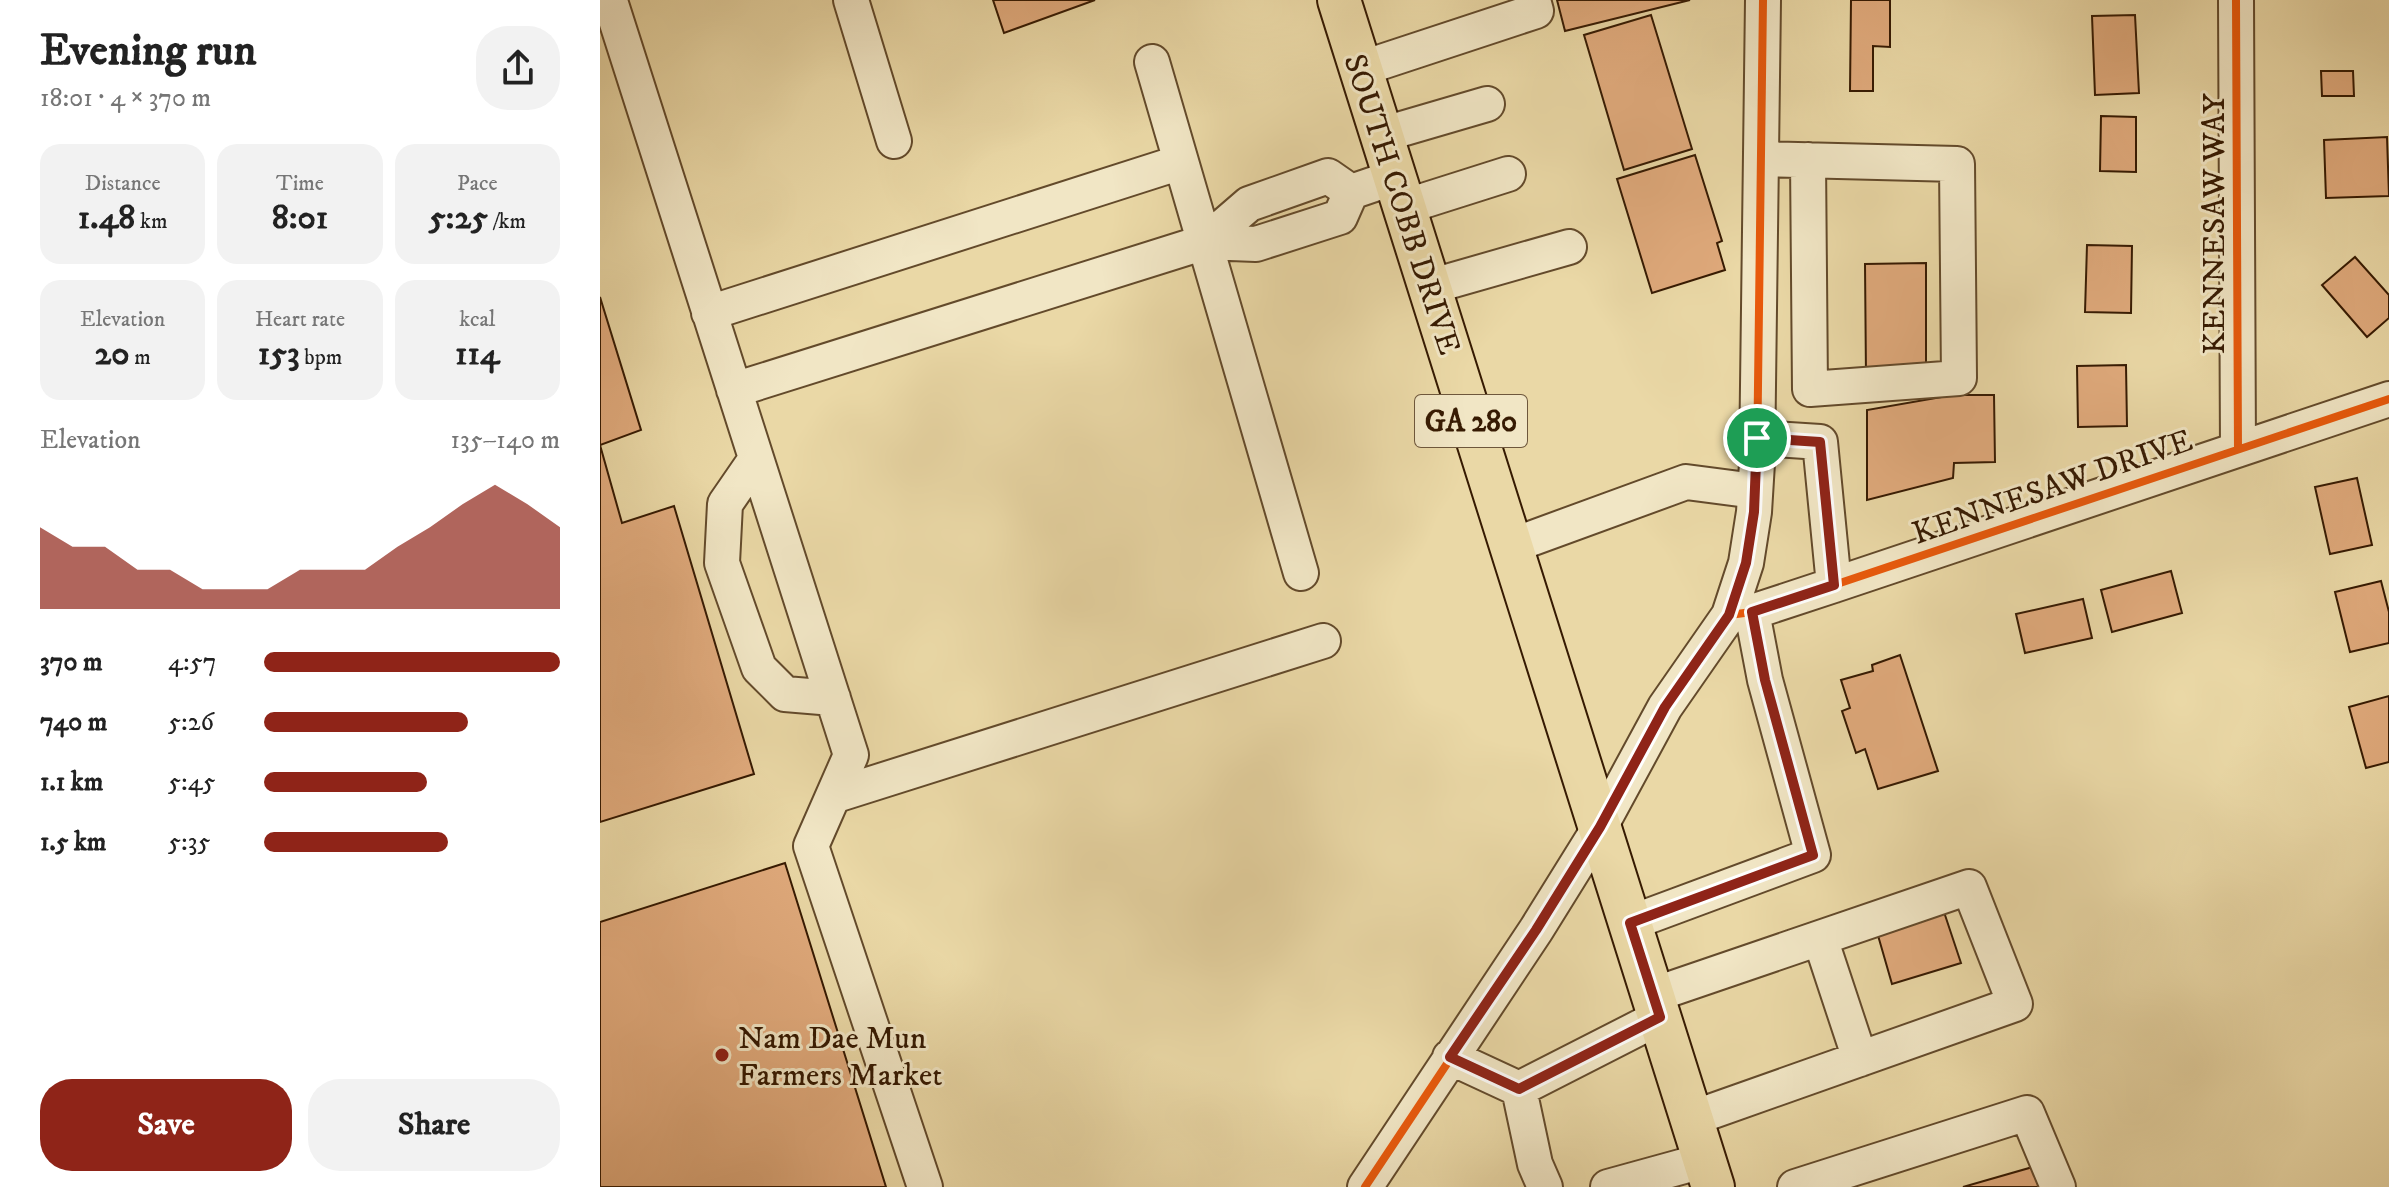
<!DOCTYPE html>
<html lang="en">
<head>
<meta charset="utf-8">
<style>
	body { margin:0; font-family:"IM FELL DW Pica",serif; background:#f2f2f2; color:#222; height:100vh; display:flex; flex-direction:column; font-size:30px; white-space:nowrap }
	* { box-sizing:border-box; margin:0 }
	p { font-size:26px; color:#767676 }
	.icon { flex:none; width:44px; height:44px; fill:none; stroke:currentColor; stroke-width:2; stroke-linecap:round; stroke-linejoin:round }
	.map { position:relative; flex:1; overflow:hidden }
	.sheet { display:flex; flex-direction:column; background:#fff; width:600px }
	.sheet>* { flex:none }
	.pin { position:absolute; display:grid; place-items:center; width:68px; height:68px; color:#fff; margin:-34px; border:4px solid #fff; border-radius:50%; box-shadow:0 2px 8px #0007 }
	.round { display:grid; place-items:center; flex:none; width:84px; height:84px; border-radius:32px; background:#f2f2f2 }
	.summary { display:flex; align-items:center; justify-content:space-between; height:136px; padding:0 40px }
	h1 { font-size:44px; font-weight:800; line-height:60px }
	.stats { display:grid; grid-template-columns:repeat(3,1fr); gap:12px; height:136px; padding:8px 40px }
	.stats div { display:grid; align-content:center; border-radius:20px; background:#f2f2f2; text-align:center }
	.stats b { font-size:34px; font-weight:800 }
	.stats small { font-size:22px; font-weight:400 }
	.stats p { font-size:22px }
	.chart { height:224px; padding:16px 40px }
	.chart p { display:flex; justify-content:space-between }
	.chart svg { width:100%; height:144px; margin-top:8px; fill:#8f2418; opacity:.7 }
	.primary-button { display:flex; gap:16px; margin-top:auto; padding:16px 40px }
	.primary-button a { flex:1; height:92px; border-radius:32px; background:#8f2418; color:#fff; font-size:32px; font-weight:800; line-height:92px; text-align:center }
	.primary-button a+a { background:#f2f2f2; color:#222 }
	ul { padding:0 40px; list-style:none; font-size:26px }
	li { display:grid; grid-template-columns:128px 96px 1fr; align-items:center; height:60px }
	li i { height:20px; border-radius:10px; background:#8f2418 }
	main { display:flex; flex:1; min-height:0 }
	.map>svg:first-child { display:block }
	.building { fill:#e0aa7c; stroke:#361a02; stroke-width:2 }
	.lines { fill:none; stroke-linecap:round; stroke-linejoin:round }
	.minor-casing { stroke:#634a2b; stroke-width:38 }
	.major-casing { stroke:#361a02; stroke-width:46 }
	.minor { stroke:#f1e6c5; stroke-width:34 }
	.major { stroke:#ead8a6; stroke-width:42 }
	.cycleway-casing { stroke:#f1e6c5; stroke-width:13 }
	.cycleway { stroke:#e8590c; stroke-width:8 }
	.route-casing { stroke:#fff; stroke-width:16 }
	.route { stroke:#8f2418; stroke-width:10 }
	.poi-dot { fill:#8f2418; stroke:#f1e6c5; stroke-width:3 }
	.labels { text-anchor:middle; stroke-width:6; stroke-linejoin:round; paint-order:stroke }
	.shield { fill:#f1e6c5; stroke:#6e573c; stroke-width:2 }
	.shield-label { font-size:30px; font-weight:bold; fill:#361a02 }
	.street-label { font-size:32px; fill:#361a02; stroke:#f1e6c5 }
	.poi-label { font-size:32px; fill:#361a02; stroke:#f1e6c5; text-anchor:start }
</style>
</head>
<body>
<main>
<section class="sheet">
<div class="summary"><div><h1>Evening run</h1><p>18:01 · 4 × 370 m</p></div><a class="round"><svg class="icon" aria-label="share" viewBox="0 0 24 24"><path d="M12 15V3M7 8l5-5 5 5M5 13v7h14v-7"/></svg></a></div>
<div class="stats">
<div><p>Distance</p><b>1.48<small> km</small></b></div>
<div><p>Time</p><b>8:01</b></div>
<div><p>Pace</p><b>5:25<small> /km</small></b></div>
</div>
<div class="stats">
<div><p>Elevation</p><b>20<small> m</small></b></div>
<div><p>Heart rate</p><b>153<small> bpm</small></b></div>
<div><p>kcal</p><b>114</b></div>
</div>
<div class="chart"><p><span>Elevation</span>135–140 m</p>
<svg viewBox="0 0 160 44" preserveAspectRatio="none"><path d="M0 44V19L10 25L20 25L30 32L40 32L50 38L60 38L70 38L80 32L90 32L100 32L110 25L120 19L130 12L140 6L150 12L160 19V44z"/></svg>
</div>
<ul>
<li><b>370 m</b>4:57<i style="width:100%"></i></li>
<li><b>740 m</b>5:26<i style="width:69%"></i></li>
<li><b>1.1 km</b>5:45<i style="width:55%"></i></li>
<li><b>1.5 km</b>5:35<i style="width:62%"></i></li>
</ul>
<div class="primary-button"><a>Save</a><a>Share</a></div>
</section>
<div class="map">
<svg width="1789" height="1187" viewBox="0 0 1789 1187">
	<rect width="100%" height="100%" fill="#ead8a6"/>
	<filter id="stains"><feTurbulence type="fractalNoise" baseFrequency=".0025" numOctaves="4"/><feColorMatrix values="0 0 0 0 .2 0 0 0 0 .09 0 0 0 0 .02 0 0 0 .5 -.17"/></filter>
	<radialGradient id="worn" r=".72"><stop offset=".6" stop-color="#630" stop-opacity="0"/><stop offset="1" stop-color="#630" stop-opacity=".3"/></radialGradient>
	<path class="building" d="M393,0H495L404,33Z
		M957,0H1090L965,31Z
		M1251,0H1290V47L1273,46V91H1250Z
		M1051,15L1092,149L1024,170L984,35Z
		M1535,15L1539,93L1495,95L1492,16Z
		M1721,71H1753L1754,96H1722Z
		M1501,116L1536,117V172L1500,171Z
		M1787,137L1789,196L1726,198L1724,140Z
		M1095,155L1122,241L1117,243L1125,270L1052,293L1017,179Z
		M1487,245L1532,246L1531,313L1485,312Z
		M1755,257L1789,295V318L1767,337L1722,285Z
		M1326,263V378L1266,377L1265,264Z
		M0,297L41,430L0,445L22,523L74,506L154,774L0,822Z
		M1526,365L1527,426L1478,427L1477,366Z
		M1353,395H1394L1395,462L1354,463L1353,478L1267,500V410Z
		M1757,478L1772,545L1730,554L1715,487Z
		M1571,571L1582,613L1512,632L1501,590Z
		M1781,581L1789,612V643L1750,652L1735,592Z
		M1483,599L1492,638L1425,653L1416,614Z
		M1300,655L1338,771L1278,789L1265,749L1256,753L1242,711L1250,708L1241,680L1273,671L1272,665Z
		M1789,696V762L1766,768L1749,707Z
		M185,863L286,1187H0V922Z
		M1344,912L1361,963L1292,984L1277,932Z
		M1443,1164L1450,1187H1363Z"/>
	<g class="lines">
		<g class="minor-casing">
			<path id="minor" d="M251,0L294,141
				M1636,0L1638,449
				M10,1L251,755L211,846L325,1187
				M552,62L701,573
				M760,69L936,11L933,0
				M781,135L887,104
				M1161,159L1357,164L1359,378L1210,389L1208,160
				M804,207L908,174
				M605,242L649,204L728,176L751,192
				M829,287L969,247
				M109,313L581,162
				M134,390L605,242L656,244L740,217L751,192L795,177
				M1157,438L1220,442L1234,585
				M156,459L125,504L122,563L159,668L185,694L233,698
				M911,546L1086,482L1155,491
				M1129,615L1152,612L1234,585L1789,399
				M233,796L723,641
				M1030,923L1213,855L1165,680L1152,612
				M1220,938L1260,1059
				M1053,995L1369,887L1415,1004L1093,1118
				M850,1057L919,1089L935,1164L945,1187
				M919,1089L1060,1017
				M765,1187L936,930L1000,827L1065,707L1129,615L1146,563L1154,512L1157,463L1163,0
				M1008,1187L1106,1160
				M1195,1187L1427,1113L1458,1187"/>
		</g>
		<g class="major-casing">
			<path id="major" d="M739,0L1113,1187"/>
		</g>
		<use href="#minor" class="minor"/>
		<use href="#major" class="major"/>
		<g class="cycleway-casing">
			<path id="cycleway" d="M1636,0L1638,449
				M1129,615L1152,612L1234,585L1789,399
				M765,1187L936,930L1000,827L1065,707L1129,615L1146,563L1154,512L1157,463L1163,0"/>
		</g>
		<use href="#cycleway" class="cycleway"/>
	</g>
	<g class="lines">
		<g class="route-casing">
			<path id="route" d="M1157,438L1220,442L1234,585L1152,612L1165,680L1213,855L1030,923L1060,1017L919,1089L850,1057L936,930L1000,827L1065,707L1129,615L1146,563L1154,512Z"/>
		</g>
		<use href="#route" class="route"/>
	</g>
	<circle class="poi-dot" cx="122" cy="1055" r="8"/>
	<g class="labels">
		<rect class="shield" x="815" y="395" width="112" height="52" rx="6"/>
		<g class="shield-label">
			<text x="871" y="431">GA 280</text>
		</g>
		<g class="street-label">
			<text transform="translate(803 204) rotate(72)" y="11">SOUTH COBB DRIVE</text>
			<text transform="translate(1613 224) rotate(-90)" y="11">KENNESAW WAY</text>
			<text transform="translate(1452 486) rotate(-19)" y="11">KENNESAW DRIVE</text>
		</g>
		<g class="poi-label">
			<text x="138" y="1048">Nam Dae Mun<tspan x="138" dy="37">Farmers Market</tspan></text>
		</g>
	</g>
	<rect width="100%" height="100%" filter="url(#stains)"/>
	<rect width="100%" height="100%" fill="url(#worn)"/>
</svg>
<div class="pin" style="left:1157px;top:438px;background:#1e9e55"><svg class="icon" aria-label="arrive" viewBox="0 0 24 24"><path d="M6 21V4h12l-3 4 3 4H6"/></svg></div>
</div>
</main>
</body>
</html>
